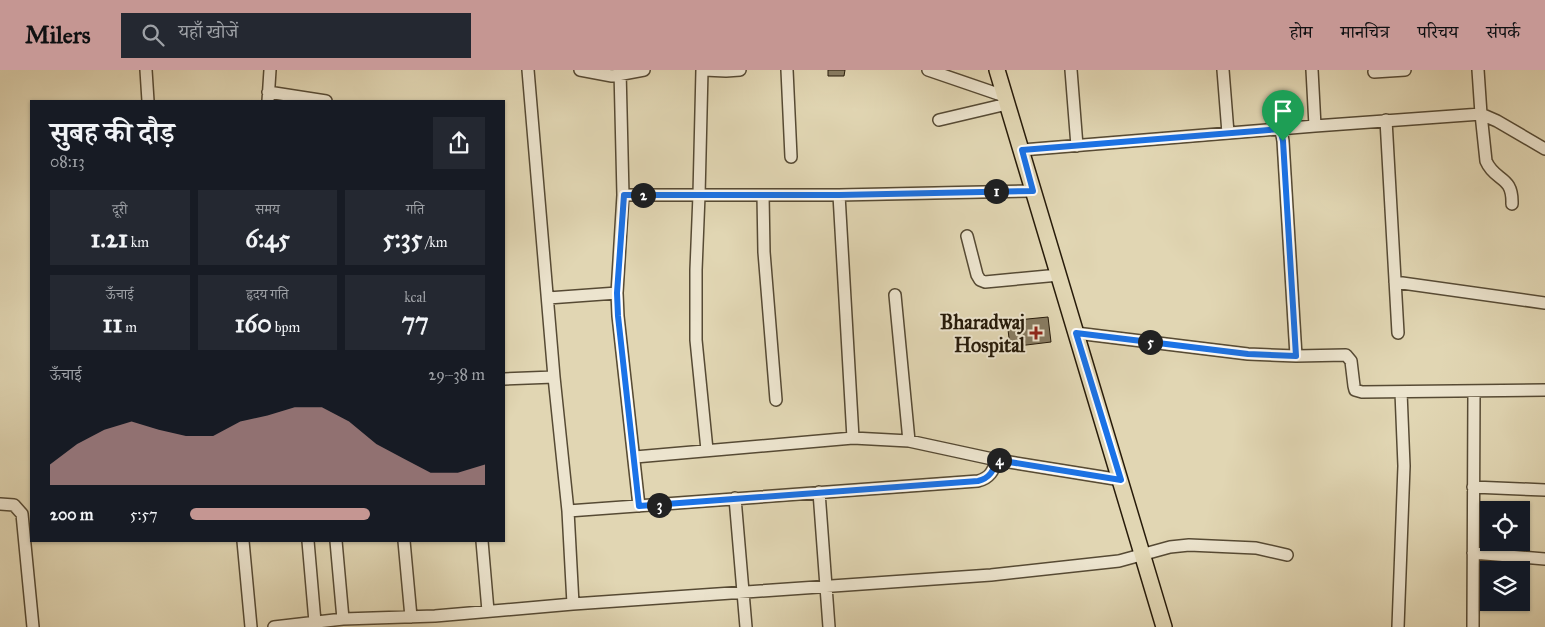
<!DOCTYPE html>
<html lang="hi">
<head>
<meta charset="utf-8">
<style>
	body { margin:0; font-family:"IM FELL Great Primer","Noto Serif Devanagari",serif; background:#242831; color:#f1f3f6; height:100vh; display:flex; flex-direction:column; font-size:19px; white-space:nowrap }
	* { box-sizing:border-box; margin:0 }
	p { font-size:16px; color:#9ea1a6 }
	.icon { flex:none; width:28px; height:28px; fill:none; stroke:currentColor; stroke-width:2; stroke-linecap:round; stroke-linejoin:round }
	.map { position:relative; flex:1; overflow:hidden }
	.sheet { position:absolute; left:30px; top:30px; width:475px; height:442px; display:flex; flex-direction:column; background:#171b24; border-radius:0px; box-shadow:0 1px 4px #0004 }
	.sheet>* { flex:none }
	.buttons { position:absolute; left:1480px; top:431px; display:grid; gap:10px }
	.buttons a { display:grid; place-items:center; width:50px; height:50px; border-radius:0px; background:#171b24; box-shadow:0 1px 4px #0004; font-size:25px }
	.pin { position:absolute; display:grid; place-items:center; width:42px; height:42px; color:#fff; margin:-51px -21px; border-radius:50% 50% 50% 0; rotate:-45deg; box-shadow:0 0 5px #0007 }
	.pin .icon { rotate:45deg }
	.km { position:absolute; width:25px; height:25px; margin:-12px; border-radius:50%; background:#222; color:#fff; font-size:14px; line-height:25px; text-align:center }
	.round { display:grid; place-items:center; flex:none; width:52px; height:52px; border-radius:0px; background:#242831 }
	.summary { display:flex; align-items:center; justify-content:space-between; height:85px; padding:0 20px }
	h1 { font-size:28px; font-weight:700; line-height:38px }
	.figures { display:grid; grid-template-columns:repeat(3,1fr); gap:8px; height:85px; padding:5px 20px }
	.figures div { display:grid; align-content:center; border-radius:0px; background:#242831; text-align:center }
	.figures b { font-size:25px; font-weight:700 }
	.figures small { font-size:14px; font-weight:400 }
	.figures p { font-size:14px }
	.chart { height:140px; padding:10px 20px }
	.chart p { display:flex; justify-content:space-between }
	.chart svg { width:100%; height:90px; margin-top:5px; fill:#c59692; opacity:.7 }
	ul { padding:0 20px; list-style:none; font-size:16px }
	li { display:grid; grid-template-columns:80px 60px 1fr; align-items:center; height:38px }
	li i { height:12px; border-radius:6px; background:#c59692 }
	header { display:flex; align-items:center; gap:30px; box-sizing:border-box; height:70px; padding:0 25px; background:#c59692; color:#111 }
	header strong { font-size:24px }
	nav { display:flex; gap:28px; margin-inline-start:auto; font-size:18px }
	.search { width:350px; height:45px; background:#242831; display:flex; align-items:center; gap:12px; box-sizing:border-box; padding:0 18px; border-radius:0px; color:#9ea1a6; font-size:19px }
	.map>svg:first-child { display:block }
	.building { fill:#887c62; stroke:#271b0a }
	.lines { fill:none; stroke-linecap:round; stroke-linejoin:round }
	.minor-casing { stroke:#564a34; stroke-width:14 }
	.major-casing { stroke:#271b0a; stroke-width:18 }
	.minor { stroke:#ece4ce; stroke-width:11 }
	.major { stroke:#e1d6b3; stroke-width:15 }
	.route-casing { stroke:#fff; stroke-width:10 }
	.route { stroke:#1a73e8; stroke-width:6 }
	.poi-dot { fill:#8f2418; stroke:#ece4ce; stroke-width:2 }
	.labels { text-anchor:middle; stroke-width:4; stroke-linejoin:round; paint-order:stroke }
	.poi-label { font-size:20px; font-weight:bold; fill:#271b0a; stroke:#ece4ce; text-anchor:end }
</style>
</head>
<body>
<header>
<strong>Milers</strong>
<div class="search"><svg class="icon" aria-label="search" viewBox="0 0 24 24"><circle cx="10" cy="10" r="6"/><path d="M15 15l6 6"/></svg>यहाँ खोजें</div>
<nav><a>होम</a><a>मानचित्र</a><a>परिचय</a><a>संपर्क</a></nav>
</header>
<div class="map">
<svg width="1545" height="557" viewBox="0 0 1545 557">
	<rect width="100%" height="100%" fill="#e1d6b3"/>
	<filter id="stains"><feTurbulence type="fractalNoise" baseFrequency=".004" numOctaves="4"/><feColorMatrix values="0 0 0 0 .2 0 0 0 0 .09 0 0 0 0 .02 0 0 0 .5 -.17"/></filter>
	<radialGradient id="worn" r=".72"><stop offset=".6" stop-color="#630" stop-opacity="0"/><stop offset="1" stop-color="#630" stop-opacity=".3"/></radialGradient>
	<path class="building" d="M828,0H845L844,6H828Z
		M1048,247L1051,272L1010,277L1007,251Z"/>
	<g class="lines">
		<g class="minor-casing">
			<path id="minor" d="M146,0L148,31
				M528,0L554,307L568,441L573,534
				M580,0L612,6L644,0
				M620,0L623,125L617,223L618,246L639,436
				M702,0L699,125L696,200V270L707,380
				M704,0L726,1L740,0
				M787,0L791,87
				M928,0L1004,26
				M1071,0L1077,76
				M1223,0L1228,63
				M1312,0L1315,56
				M1374,2L1405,0
				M268,22L326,31
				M268,31L270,0
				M939,50L1007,34
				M1386,50L1398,263
				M1281,59L1283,71L1296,286
				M1022,80L1315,56L1481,44L1478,0
				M623,125H839L1033,121
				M763,125L764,182L776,330
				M839,125L853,368
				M1512,134C1513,105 1495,112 1486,91L1481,44L1497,51L1545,79
				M967,166L977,205L980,210L985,212L1059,205
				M1395,212L1545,233
				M895,225L909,371
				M548,228L617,223
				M1076,263L1248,284L1296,286L1346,285L1351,291L1354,316L1355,320L1362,322L1545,320
				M504,309L554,307
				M635,387L853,368L909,371L997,390L1121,410
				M1473,417L1545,420
				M819,422L829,557
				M735,428L746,557
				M0,434L14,435L22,444L33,557
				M568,441L978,411C990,408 993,401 997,390
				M243,471L251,557
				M308,471L315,552
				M336,471L343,549
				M404,471L411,547
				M482,471L488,541
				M1473,483L1545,489
				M274,557L343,549L435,546L573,534L991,505L1119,491L1170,477L1189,475L1256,478L1287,485
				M1398,557L1404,396L1401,322
				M1473,557L1474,321"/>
		</g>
		<g class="major-casing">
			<path id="major" d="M997,0L1164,557"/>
		</g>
		<use href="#minor" class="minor"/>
		<use href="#major" class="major"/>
	</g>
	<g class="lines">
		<g class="route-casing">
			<path id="route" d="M1280,59L1283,71L1296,286L1248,284L1076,263L1121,410L997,390C993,401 990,408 978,411L639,436L618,246L617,223L624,125H839L1033,121L1022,80Z"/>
		</g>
		<use href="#route" class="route"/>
	</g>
	<path class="poi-dot" d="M1033.5 255.5h5v5h5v5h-5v5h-5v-5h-5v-5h5z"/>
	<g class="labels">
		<g class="poi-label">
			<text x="1025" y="259">Bharadwaj<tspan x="1025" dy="23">Hospital</tspan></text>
		</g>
	</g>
	<rect width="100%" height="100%" filter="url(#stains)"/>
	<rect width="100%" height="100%" fill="url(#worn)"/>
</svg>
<div class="buttons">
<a><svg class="icon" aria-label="locate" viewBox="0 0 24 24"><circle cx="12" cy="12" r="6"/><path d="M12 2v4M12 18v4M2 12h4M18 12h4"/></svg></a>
<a><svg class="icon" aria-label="layers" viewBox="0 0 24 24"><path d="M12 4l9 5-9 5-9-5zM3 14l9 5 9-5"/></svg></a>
</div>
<div class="pin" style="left:1283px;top:71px;background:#1e9e55"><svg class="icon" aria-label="arrive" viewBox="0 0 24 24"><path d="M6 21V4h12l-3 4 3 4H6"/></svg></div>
<b class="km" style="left:996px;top:121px">1</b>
<b class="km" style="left:643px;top:125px">2</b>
<b class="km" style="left:659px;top:435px">3</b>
<b class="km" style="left:999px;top:390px">4</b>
<b class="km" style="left:1150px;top:272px">5</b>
<section class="sheet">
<div class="summary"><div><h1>सुबह की दौड़</h1><p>08:13</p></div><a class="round"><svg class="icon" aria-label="share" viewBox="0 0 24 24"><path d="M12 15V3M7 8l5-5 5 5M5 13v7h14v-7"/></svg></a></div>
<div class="figures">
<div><p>दूरी</p><b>1.21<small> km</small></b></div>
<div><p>समय</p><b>6:45</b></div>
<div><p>गति</p><b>5:35<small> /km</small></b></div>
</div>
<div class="figures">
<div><p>ऊँचाई</p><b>11<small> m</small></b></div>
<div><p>हृदय गति</p><b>160<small> bpm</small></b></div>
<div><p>kcal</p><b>77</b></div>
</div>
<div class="chart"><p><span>ऊँचाई</span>29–38 m</p>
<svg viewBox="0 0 160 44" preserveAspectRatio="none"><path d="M0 44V34L10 24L20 17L30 13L40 17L50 20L60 20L70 13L80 10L90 6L100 6L110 13L120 24L130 31L140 38L150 38L160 34V44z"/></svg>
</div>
<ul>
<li><b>200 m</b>5:57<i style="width:61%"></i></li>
</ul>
</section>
</div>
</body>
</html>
